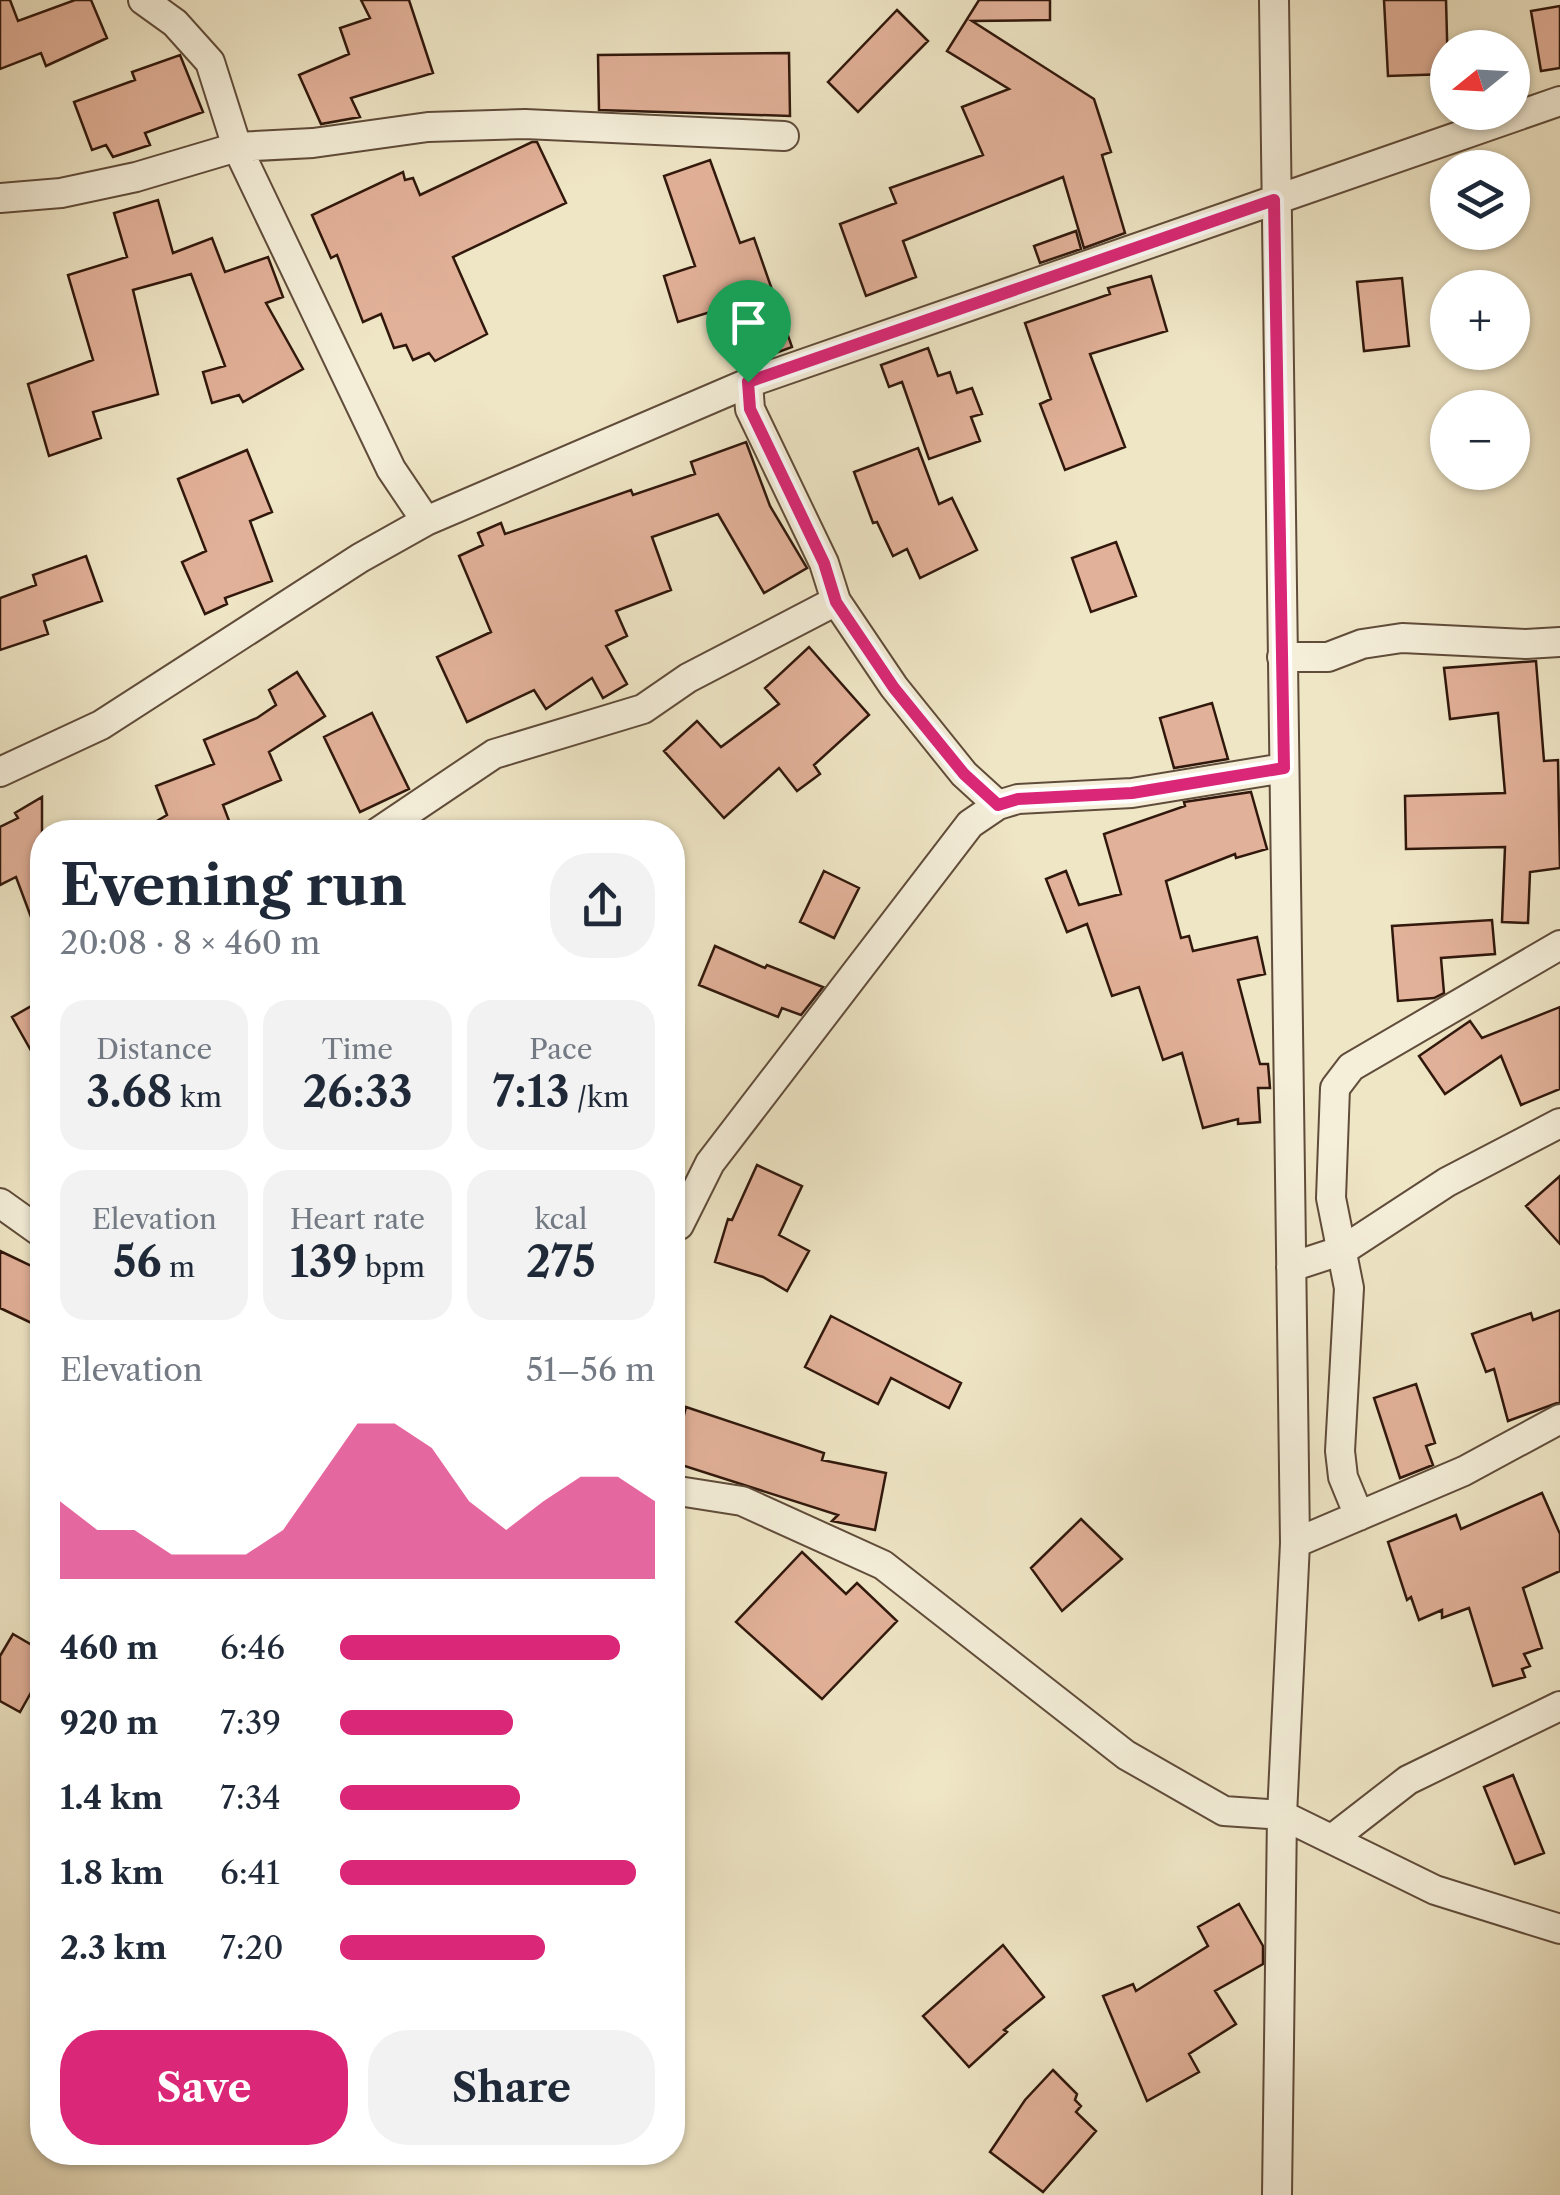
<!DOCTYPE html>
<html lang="en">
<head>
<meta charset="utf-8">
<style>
	body { margin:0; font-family:"Libre Caslon Text",serif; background:#f2f2f3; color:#1f2937; height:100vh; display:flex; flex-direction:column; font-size:38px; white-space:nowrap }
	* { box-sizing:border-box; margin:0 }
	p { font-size:32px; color:#747a83 }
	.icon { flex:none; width:55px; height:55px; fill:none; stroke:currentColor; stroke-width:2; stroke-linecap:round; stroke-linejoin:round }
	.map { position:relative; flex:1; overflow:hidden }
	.sheet { position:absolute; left:30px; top:820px; width:655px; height:1345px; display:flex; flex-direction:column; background:#fff; border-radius:40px; box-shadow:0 2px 8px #0004 }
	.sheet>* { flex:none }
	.needle { width:65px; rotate:252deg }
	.tools { position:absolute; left:1430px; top:30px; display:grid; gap:20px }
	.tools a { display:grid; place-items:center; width:100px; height:100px; border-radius:50%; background:#fff; box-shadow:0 2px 8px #0004; font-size:50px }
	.pin { position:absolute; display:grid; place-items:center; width:85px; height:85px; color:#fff; margin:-102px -42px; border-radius:50% 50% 50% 0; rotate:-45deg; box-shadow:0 0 10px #0007 }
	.pin .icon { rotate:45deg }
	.round { display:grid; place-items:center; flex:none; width:105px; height:105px; border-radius:40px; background:#f2f2f3 }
	.headline { display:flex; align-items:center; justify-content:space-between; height:170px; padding:0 30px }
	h1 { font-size:55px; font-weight:800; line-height:75px }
	.stats { display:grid; grid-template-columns:repeat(3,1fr); gap:15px; height:170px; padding:10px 30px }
	.stats div { display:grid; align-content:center; border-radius:25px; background:#f2f2f3; text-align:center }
	.stats b { font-size:42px; font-weight:800 }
	.stats small { font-size:28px; font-weight:400 }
	.stats p { font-size:28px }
	.chart { height:280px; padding:20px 30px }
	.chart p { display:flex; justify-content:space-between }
	.chart svg { width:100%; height:180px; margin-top:10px; fill:#db2777; opacity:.7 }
	.cta { display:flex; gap:20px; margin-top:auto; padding:20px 30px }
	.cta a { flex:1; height:115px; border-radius:40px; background:#db2777; color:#fff; font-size:40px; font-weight:800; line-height:115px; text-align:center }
	.cta a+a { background:#f2f2f3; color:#1f2937 }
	ul { padding:0 30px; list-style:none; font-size:32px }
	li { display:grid; grid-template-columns:160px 120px 1fr; align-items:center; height:75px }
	li i { height:25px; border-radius:12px; background:#db2777 }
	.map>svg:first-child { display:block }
	.building { fill:#e2b199; stroke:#31180c; stroke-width:2.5 }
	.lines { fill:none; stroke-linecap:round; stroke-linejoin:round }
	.street-casing { stroke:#604c3a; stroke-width:32 }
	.street { stroke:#f5efda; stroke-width:28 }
	.route-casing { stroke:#fff; stroke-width:20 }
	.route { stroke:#db2777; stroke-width:12 }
</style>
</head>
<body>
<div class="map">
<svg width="1560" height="2195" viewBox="0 0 1560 2195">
	<rect width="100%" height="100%" fill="#efe6c6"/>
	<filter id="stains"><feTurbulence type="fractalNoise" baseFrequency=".002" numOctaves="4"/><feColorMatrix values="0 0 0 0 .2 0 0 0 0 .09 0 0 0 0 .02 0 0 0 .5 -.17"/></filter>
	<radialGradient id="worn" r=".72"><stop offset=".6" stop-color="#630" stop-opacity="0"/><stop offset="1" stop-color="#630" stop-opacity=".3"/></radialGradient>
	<path class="building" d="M0,0H10L18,21L75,0H91L107,38L46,66L41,53L0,69Z
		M361,0H409L433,73L351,98L360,117L321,124L299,75L349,54L340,28L370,18Z
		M979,0H1050V20L972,21L1094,99L1111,152L1102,155L1125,233L1084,248L1063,177L903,241L916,277L866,296L840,224L896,203L890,188L983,155L962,107L1009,89L947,51Z
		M1384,0H1446L1448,74L1388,76Z
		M1560,6V68L1541,71L1531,11Z
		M897,10L928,41L858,112L828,82Z
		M789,53L790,116L599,110L598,55Z
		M180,55L203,112L145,133L150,145L113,157L106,145L92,150L74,102L135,80L132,72Z
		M532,142H537L566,203L453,257L487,334L435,361L429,353L413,360L406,345L394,348L381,314L363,322L337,255L331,258L312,215L403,172L405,180L413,178L420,195Z
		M710,160L740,243L754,238L792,347L765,357L746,301L678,322L664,276L695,266L664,176Z
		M158,200L173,253L212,238L225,272L268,257L283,297L266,303L303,369L243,402L239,395L212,403L203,372L225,366L191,274L133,290L158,394L93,412L101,438L49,456L28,384L93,360L68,275L127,257L114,213Z
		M1076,231L1081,249L1040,263L1034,246Z
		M1151,276L1167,331L1090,354L1125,447L1065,470L1040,404L1051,399L1025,323L1110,294L1108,288Z
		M1402,278L1409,346L1364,351L1357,282Z
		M928,348L938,376L950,372L957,393L972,388L982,414L971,417L980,441L929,459L902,382L889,387L881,365Z
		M746,442L770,506L807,568L764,593L718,514L652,537L671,590L616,611L627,636L606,646L627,684L603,698L592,678L546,709L534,690L467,722L437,657L491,632L459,556L483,545L478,533L501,523L505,534L631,490L633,495L695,474L691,462Z
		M918,448L939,504L952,498L977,550L920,578L907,549L893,556L877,522L873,523L854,472Z
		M247,450L272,512L250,521L272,581L225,598L227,604L205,614L182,562L206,551L178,479Z
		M1116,542L1136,596L1091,612L1072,558Z
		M86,556L102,601L44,621L48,634L0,650V598L36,585L33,575Z
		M809,647L869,715L814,765L820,774L797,791L779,768L724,818L664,751L697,721L721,747L779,704L765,688Z
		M1536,661L1544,761L1558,760L1560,868L1530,872L1528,923L1502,922L1505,847L1406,849L1405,796L1505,793L1498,713L1450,719L1444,668Z
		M297,672L325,716L269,752L281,780L223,805L231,826L215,832H138L167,815L156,786L214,764L204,740L257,718L276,705L269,690Z
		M1212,703L1228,759L1174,768L1160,718Z
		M372,713L409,789L360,812L324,737Z
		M1251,792L1267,849L1236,858L1235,854L1166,881L1181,938L1189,936L1193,951L1257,937L1265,974L1238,980L1260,1064H1268L1270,1088H1258L1260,1122L1238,1124V1119L1203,1128L1182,1053L1163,1060L1139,987L1112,996L1087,924L1067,932L1046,879L1066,871L1079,905L1121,894L1104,834L1185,806L1184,802Z
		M42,797V941H40L16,877L0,885V827L18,818L15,813Z
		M824,871L859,888L834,938L800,922Z
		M1492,920L1495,954L1441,958L1444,993L1434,998L1398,1001L1392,926Z
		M715,946L765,968L767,965L823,987L801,1015L782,1008L778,1017L699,985Z
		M42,1000V1070L12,1017Z
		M1560,1007V1089L1521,1105L1501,1056L1445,1094L1419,1056L1470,1021L1482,1038Z
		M757,1165L802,1186L779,1235L809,1251L787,1291L763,1277L715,1262L728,1219L732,1220Z
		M1560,1176V1244L1526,1206Z
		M0,1251L42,1271V1328L0,1308Z
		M1560,1310V1402L1508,1421L1494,1369L1486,1372L1472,1334L1531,1313L1533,1320Z
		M831,1316L961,1383L949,1408L891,1378L878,1404L805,1367Z
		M1416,1384L1435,1443L1426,1446L1433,1465L1400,1478L1374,1398Z
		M686,1407L824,1453L822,1460L886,1473L875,1530L832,1521L838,1515L672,1462Z
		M1542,1493L1560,1534V1571L1523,1588L1542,1648L1524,1654L1530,1666L1522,1669L1525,1677L1493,1686L1469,1608L1442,1618V1610L1419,1620L1411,1597L1407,1600L1388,1542L1456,1515L1461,1529Z
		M1081,1519L1122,1559L1062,1611L1031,1568Z
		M802,1552L846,1594L857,1583L897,1621L822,1699L736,1622Z
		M13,1634L42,1651V1673L20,1712L0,1701V1656Z
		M1513,1775L1544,1853L1515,1864L1484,1787Z
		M1239,1904L1263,1946V1964L1215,1991L1236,2024L1189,2054L1199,2072L1147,2101L1103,1996L1133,1984L1136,1991L1208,1946L1198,1927Z
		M1003,1945L1044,1997L1004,2030L1007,2032L969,2067L923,2016Z
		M1053,2070L1077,2094L1075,2100L1081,2106L1076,2112L1096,2131L1043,2192L990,2152L1025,2100Z"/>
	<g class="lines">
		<g class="street-casing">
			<path id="street" d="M143,0L175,23L210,62L237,147L391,469L426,521
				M1274,0L1295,1543L1282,1815L1277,2195
				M0,198L61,193L136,177L237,147L313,143L428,127L525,124L784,136
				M748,383L750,409L824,563L836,601L894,687L964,774L998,805
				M1282,657H1328L1362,644L1402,638L1526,644L1560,642
				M0,772L101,725L360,558L426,521L748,383L1560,101
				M378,832L494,754L643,709L688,678L836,601
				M0,1203L42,1233
				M679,1225L710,1163L970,824L998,805L1018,799L1132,793L1284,768
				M1291,1267L1343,1250L1447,1182L1560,1123
				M672,1490L742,1501L883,1565L1126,1755L1224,1811L1282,1815L1435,1890L1560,1929
				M1359,1516L1343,1477L1340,1451L1349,1288L1331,1198L1335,1088L1351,1067L1560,945
				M1295,1543L1464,1471L1560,1419
				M1332,1839L1408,1780L1560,1706"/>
		</g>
		<use href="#street" class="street"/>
	</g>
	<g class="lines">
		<g class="route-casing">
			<path id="route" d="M1274,200L1284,768L1132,793L1018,799L998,805L964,774L894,688L836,602L824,563L750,409L748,382Z"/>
		</g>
		<use href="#route" class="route"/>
	</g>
	<rect width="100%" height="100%" filter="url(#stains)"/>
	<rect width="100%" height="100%" fill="url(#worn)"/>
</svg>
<div class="tools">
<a><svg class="needle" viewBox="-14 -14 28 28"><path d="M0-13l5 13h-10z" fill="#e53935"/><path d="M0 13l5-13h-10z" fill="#747a83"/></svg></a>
<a><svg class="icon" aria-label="layers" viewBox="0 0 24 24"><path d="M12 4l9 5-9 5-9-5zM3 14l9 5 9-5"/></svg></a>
<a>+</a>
<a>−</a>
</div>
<div class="pin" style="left:748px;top:382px;background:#1e9e55"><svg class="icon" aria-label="arrive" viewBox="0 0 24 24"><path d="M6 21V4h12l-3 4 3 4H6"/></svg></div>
<section class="sheet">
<div class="headline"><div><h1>Evening run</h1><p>20:08 · 8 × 460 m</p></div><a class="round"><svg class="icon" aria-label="share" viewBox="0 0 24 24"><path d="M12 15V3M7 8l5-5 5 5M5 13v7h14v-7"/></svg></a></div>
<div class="stats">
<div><p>Distance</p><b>3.68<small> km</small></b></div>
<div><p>Time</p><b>26:33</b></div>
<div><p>Pace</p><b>7:13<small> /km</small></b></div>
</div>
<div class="stats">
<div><p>Elevation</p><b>56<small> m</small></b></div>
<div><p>Heart rate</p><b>139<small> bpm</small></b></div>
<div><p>kcal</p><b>275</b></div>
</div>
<div class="chart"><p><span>Elevation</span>51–56 m</p>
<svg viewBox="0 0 160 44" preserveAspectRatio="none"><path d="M0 44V25L10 32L20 32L30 38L40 38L50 38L60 32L70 19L80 6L90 6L100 12L110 25L120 32L130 25L140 19L150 19L160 25V44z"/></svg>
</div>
<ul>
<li><b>460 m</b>6:46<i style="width:89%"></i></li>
<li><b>920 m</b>7:39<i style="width:55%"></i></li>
<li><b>1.4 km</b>7:34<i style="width:57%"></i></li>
<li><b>1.8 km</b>6:41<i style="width:94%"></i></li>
<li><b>2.3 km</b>7:20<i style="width:65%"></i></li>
</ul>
<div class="cta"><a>Save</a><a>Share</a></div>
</section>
</div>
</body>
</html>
